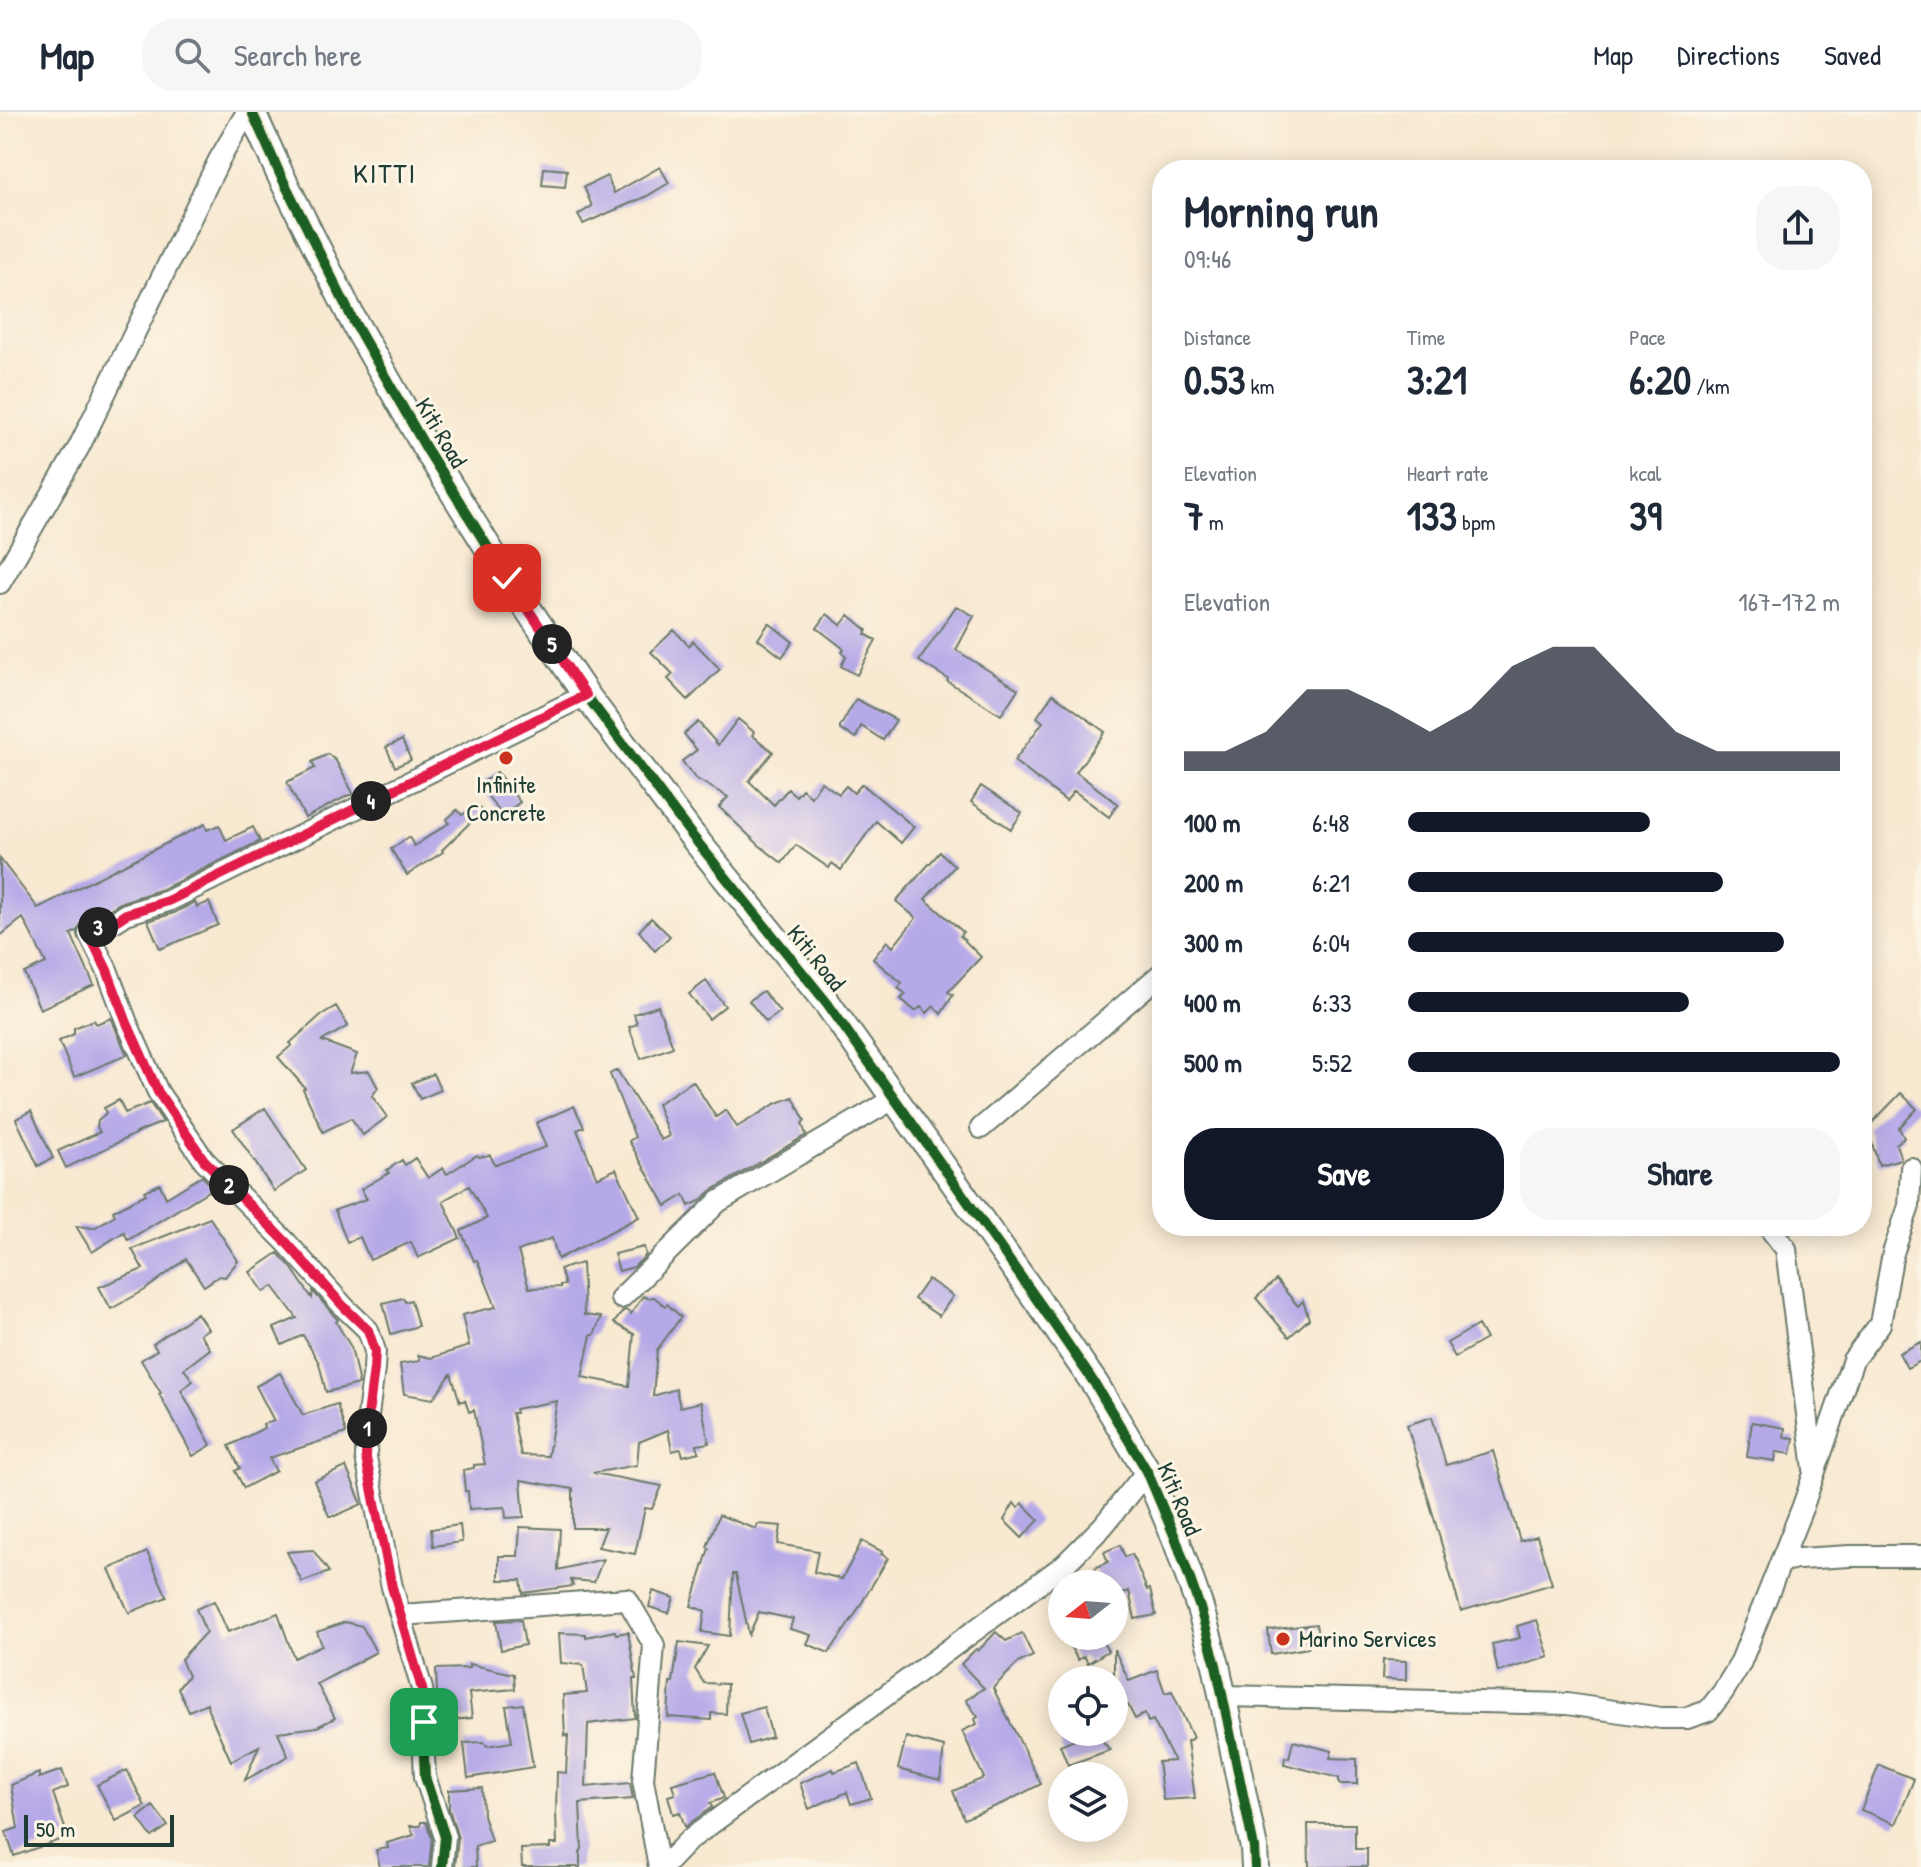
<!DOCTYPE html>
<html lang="en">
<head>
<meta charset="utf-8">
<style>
	body { margin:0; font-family:"Patrick Hand",sans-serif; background:#f6f6f7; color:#1f2937; height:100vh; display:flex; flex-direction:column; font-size:30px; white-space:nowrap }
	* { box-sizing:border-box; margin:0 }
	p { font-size:26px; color:#747a83 }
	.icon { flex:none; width:44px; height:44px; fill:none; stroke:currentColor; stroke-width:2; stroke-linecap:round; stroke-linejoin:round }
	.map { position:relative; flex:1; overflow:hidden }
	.side { position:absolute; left:1152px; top:48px; width:720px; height:1076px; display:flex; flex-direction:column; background:#fff; border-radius:32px; box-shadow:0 4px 20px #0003 }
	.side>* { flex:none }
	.needle { width:52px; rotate:253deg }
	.controls { position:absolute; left:1048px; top:1458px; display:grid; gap:16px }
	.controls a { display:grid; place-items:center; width:80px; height:80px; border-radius:50%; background:#fff; box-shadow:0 4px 20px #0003; font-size:40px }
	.scale { position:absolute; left:24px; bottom:20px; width:150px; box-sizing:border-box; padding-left:8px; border:4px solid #1f3d34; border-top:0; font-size:22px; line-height:28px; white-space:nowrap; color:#1f3d34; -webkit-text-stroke:6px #fcf5e5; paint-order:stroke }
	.pin { position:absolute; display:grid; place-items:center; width:68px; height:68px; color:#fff; margin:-34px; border-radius:16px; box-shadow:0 4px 12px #0006 }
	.km { position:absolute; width:40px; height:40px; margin:-20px; border-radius:50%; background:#222; color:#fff; font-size:22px; line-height:40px; text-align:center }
	.round { display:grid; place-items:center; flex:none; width:84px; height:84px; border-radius:32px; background:#f6f6f7 }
	.summary { display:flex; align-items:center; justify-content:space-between; height:136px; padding:0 32px }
	h1 { font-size:44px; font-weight:700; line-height:60px }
	.stats { display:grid; grid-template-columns:repeat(3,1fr); gap:12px; height:136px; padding:8px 32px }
	.stats div { display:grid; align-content:center }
	.stats b { font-size:40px; font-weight:700 }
	.stats small { font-size:22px; font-weight:400 }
	.stats p { font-size:22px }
	.chart { height:224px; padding:16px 32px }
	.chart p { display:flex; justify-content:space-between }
	.chart svg { width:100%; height:144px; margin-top:8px; fill:#111827; opacity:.7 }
	.button { display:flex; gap:16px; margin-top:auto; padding:16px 32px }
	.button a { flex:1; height:92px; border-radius:32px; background:#111827; color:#fff; font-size:32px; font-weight:700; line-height:92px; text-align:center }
	.button a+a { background:#f6f6f7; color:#1f2937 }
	ul { padding:0 32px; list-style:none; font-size:26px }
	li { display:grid; grid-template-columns:128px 96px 1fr; align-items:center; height:60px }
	li i { height:20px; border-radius:10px; background:#111827 }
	header { display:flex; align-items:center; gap:48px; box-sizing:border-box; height:112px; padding:0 40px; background:#fff; border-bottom:2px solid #e0e1e3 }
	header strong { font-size:38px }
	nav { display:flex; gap:44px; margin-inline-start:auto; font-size:28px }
	.search { width:560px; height:72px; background:#f6f6f7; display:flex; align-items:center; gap:20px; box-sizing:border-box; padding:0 28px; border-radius:32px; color:#747a83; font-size:30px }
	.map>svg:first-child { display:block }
	.building { fill:#b6a9e8; fill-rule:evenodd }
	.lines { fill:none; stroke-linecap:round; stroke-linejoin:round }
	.minor-casing { stroke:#6b796b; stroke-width:24 }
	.tertiary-casing { stroke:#6b796b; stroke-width:30 }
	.minor { stroke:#fff; stroke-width:20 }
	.tertiary { stroke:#fff; stroke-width:26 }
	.cycleway-casing { stroke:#fcf5e5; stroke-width:15 }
	.cycleway { stroke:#1b5e20; stroke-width:10 }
	.route-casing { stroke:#fff; stroke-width:16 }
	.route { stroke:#e11d48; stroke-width:10 }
	.poi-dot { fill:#c8321e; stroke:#fcf5e5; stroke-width:3 }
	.labels { text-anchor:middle; stroke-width:6; stroke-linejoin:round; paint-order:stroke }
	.street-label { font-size:24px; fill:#1f3d34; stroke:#fcf5e5 }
	.poi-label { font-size:24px; fill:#1f3d34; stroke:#fcf5e5 }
	.quarter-label { font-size:28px; letter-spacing:2px; fill:#1f3d34; stroke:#fcf5e5 }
</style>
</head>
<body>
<header>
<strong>Map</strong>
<div class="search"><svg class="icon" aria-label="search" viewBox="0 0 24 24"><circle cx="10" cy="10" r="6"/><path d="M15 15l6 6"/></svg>Search here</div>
<nav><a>Map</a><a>Directions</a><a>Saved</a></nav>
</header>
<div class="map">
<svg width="1921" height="1755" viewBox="0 0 1921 1755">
	<rect width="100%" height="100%" fill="#fcf5e5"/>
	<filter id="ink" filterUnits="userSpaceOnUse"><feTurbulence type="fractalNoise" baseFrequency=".0125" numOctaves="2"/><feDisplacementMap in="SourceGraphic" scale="16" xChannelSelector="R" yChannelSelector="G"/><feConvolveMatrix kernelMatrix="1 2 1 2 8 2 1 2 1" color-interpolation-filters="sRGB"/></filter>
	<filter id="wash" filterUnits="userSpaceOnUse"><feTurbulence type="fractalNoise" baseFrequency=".006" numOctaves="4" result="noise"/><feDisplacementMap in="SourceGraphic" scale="32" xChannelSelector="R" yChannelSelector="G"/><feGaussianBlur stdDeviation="1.8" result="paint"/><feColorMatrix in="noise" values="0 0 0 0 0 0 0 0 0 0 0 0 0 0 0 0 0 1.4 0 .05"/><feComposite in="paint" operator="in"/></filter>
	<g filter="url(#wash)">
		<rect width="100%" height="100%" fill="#f8e9d1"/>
		<g id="blocks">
			<path class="building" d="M660,55L669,71L647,84L583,112L578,103L592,94L584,75L607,64L614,81Z
				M544,56L567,58L565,75L542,73Z
				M956,494L974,504L956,538L1018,577L1001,603L947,569L948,567L919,549Z
				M827,502L841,513L849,503L867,518L865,522L876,528L857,563L841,554L846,544L842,540L844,537L817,516Z
				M769,511L793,530L782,545L758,527Z
				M674,518L689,534L693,529L720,557L688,588L668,567L673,562L651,540Z
				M1053,582L1105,620L1076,660L1118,692L1109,705L1074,679L1066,689L1014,649L1043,610L1037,605Z
				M856,587L896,608L883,628L861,614L856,626L840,618V615Z
				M738,607L754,620L752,623L773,640L749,669L774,693L788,677L796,684L802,677L811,685L821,670L839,682L846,674L854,681L862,672L914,715L901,731L876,709L841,758L832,751L829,756L796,733L782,751L759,733L719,695L728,685L695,666L682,649L697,638L684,622L698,610L718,633Z
				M402,628L411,648L395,655L386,635Z
				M328,642L336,649L354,683H349L305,706L287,670L315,656L312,650Z
				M497,660L520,690L503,704L479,673Z
				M981,674L1022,701L1011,717L971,690Z
				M477,693L482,699L442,738L443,740L407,763L391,737L409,725L414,734L449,711L446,708L457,698L462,703Z
				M205,712L207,718L219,713L226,728L253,715L260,729L163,777L122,790L108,798L90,805L81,812L77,819L71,822L94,873L40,897L24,861L46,851L23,806L0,824V747L38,796Z
				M940,740L955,754L925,787L963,820L960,824L981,845L948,880L953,883L941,902L934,894L927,901L921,895L915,899L901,887L906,882L898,876L902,871L873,847L887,829L893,835L916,806L896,789Z
				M195,790L197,795L209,790L218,813L160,837L148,809L174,801Z
				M651,806L670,824L655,839L639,819Z
				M706,869L725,894L709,907L689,882Z
				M763,879L780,900L766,910L749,889Z
				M336,894L348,914L322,929L357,942L350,961L369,959L378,976L372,984L387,1005L363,1023L351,1006L323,1020L303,977L305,976L278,945L292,933L290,931L321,903Z
				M658,894L673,935L641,947L629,915L637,912L634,902Z
				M111,906L127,943L74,965L59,929L74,922V916L94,908L96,912Z
				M617,958L661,1028L669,1024L657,992L693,969L716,1005L726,998L737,1015L775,992L793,985L805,1009L802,1011L806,1023L711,1079L700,1089L689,1094L684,1083L666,1094L629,1029L635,1025L610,962Z
				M433,962L441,978L420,987L412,971Z
				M1901,981L1917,997L1899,1016L1904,1026L1896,1032L1901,1047L1879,1053L1867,1016Z
				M119,988L125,1001L150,991L163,1010L143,1018L66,1056L58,1039L100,1020L97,1015L98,1009L106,1001L104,996Z
				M574,994L584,1015L577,1018L597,1066L616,1057L639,1105L558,1147L552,1126L518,1139L529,1176L560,1175V1173H565L560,1157L582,1151L584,1203L601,1205L594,1223H591L582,1265L629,1274L634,1222L614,1211L623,1199L626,1198L631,1202L643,1184L647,1186L654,1185L665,1194L667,1192L681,1205L657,1238L653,1284L676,1277L680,1295L701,1290L709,1331L697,1333L699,1340L683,1344L681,1337L672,1339L668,1318L639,1330L637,1353L593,1361L662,1374L652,1397L645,1396L635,1442L598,1435L606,1416H573V1377L521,1368L524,1405L506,1406L505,1395L469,1397L468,1379H465L463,1358L474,1356V1353L485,1352L474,1298L469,1300L465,1288L460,1290L451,1262L433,1287L404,1282L400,1252L420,1249L418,1243L431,1246L469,1234L462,1203L496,1195L477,1148L474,1149L461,1119L487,1106L469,1074L443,1089L460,1126L418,1146L411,1130L370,1148L360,1125L347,1130L335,1098L367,1087L361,1077L389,1061L387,1058L402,1048L405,1053L415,1046L428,1066L443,1056L447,1062L477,1043L479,1045L490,1043L495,1053L546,1035L536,1011ZM557,1289L548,1344L521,1343L512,1301H516L515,1297Z
				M265,996L306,1058L274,1079L233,1017Z
				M31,999L53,1046L38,1054L16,1007Z
				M202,1064L213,1076L128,1128L124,1120L92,1140L76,1114L94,1116L115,1103L113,1099L146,1082L144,1079L160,1072L166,1086Z
				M210,1106L238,1149L225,1165L219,1164L204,1174L186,1147L145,1178L111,1197L99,1175L143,1157L132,1137Z
				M644,1135L646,1143L634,1155L619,1159L614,1142Z
				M278,1141L291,1155L312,1186L313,1179L338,1208L336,1210L351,1235L359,1272L326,1280L319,1251L303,1223L282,1233L274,1216L297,1206L273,1174L264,1180L250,1160Z
				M928,1167L953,1184L939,1204L914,1187Z
				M1276,1168L1298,1194L1303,1189L1309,1207L1289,1225L1256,1186Z
				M403,1186L405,1190L411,1188L418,1214L391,1222L383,1191Z
				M197,1201L208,1217L200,1222L210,1237L184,1257L193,1269L181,1278L211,1333L193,1344L159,1282L161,1281L141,1248L157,1238L153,1232Z
				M1478,1213L1486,1227L1455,1245L1447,1231Z
				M1921,1230V1249L1907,1256L1899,1241Z
				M280,1261L303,1303L337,1292L346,1321L269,1346L276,1359L244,1376L235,1359L240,1356L229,1334L264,1316L263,1312L274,1309L256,1274Z
				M1432,1305L1446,1353L1493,1339L1520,1429L1537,1424L1552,1472L1461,1499L1407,1313Z
				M1752,1310L1785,1316L1784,1325L1794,1326L1791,1342L1776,1340L1775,1349L1747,1345Z
				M346,1355L362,1392L335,1404H329L314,1369Z
				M1014,1391L1018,1396L1022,1391L1039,1408L1022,1426L1004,1408Z
				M719,1403L756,1417L758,1412L781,1414L778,1432L818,1439L814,1460L842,1467L862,1429L883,1440L881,1442L888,1446L854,1504L829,1541L807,1532L811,1523L790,1517L793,1507L759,1500L749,1523L736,1462H733L730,1524L702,1520L705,1499L691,1494L709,1436L707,1435Z
				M460,1413L462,1430L433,1434L431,1417Z
				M520,1415L560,1417L558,1458L603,1447L594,1470L571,1468L573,1474L523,1481L521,1468H499V1444H518Z
				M1120,1433L1125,1445L1132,1442L1147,1478L1150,1477L1156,1503L1135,1507L1129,1479L1114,1485V1472H1102L1095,1456L1108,1450L1104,1440Z
				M313,1438L329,1460L302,1470L287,1440Z
				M147,1440L167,1485L129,1501L109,1457Z
				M653,1479L674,1486L669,1501L649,1495Z
				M214,1489L228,1520L278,1501L294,1546L322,1533L317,1520L345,1510L362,1514L376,1540L317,1572L335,1606L317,1615L278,1620L288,1644L245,1668L259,1634L231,1649L208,1598L207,1591L189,1599L178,1576L188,1564L181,1547L206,1520L196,1497Z
				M521,1508L525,1533L501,1538L496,1509Z
				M1537,1508L1549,1545L1498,1560L1492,1532L1520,1526L1517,1514Z
				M1316,1512L1319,1531L1310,1532L1308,1536L1271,1542L1268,1518Z
				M615,1519L616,1522L628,1520L636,1567H633L635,1606L588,1612L586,1675L630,1671L633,1687L580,1691L582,1737L580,1741V1755H522L521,1737L550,1736V1732H557L556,1700L557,1660L566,1661L568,1623L565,1624L563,1583L587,1581L583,1553L561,1551L559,1521L586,1522V1525Z
				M996,1520L1006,1529L1022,1521L1033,1544L1018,1551L993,1576L1041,1672L1006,1690L964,1707L953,1679L984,1666L962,1619L977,1612L975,1607L978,1605L966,1588L984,1576L961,1552L976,1537L978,1539Z
				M1064,1524H1099L1108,1539L1088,1551L1084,1544L1078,1548Z
				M679,1530L708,1534L695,1557L704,1571L727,1572L726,1602L711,1601V1608L668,1605L670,1570H673Z
				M1114,1537L1129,1569L1157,1558L1165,1581L1172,1579L1193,1626L1187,1629L1195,1686L1163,1688L1158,1650L1174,1649L1153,1608L1148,1610L1145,1602L1135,1607L1128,1593L1125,1595L1114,1574Z
				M1383,1548L1406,1549V1568L1382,1567Z
				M469,1552L514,1562L515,1577L469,1581L472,1606L442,1609L439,1582H437L436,1557L469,1556Z
				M523,1592L533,1655L468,1666L464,1631L484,1630L487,1634L512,1630L506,1594Z
				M764,1595L772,1625L749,1632L740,1601Z
				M1091,1620H1095L1110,1638L1068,1653L1060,1633Z
				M906,1625L944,1635L940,1668L898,1657Z
				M1293,1629L1332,1639L1330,1646L1357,1647V1672H1339V1666L1284,1652L1285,1645L1289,1646Z
				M859,1651L871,1686L851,1692L847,1680L809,1697L800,1671L833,1657L834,1660Z
				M1879,1653L1914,1667L1896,1712L1861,1698Z
				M62,1658L68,1675L53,1681L68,1725L14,1744L6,1720L18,1716L11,1673L39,1661V1666Z
				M127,1658L145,1694L116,1709L97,1673Z
				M715,1660L724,1686L710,1691L712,1695L685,1715L680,1700L673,1702L668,1684L675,1682L672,1672Z
				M482,1676L483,1703L491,1729L475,1734L476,1755H455L458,1726L449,1697V1678Z
				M153,1694L168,1714L152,1725L138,1706Z
				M421,1710H426L432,1726L429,1755H380L376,1738L388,1736L387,1731L414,1723L410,1714H420Z
				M1308,1712H1355V1737H1367V1755H1309Z"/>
		</g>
	</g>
	<g filter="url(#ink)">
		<use href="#blocks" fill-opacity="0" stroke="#6b796b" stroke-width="2"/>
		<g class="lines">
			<g class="minor-casing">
				<path id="minor" d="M0,471L79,335L219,48L247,0
					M981,1016L1162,861
					M1768,1114L1786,1137L1814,1357
					M621,1186L718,1090L895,986
					M1782,1448L1850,1444H1921
					M401,1503L627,1487L654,1533L643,1668L659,1755
					M1222,1584L1567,1592L1661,1606H1687L1708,1599L1723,1580L1740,1552L1803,1394L1853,1248L1880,1212L1893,1141L1909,1094L1911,1056
					M442,1755L445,1725L425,1665L423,1623L425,1597L422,1577L392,1475L366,1346L367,1311L374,1257L375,1239L368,1218L345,1196L286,1130L204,1048L158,980L127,911L107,858L89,822L97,816L114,810L126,802L168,789L586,583
					M663,1755L689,1728L1064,1453L1103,1414L1147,1359"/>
			</g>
			<g class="tertiary-casing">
				<path id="tertiary" d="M252,0L280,62L354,210L426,336L507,466L586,583L690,721L827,891L1045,1199L1095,1272L1147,1359L1177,1430L1200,1496L1216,1553L1254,1736L1255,1755"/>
			</g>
			<use href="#minor" class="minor"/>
			<use href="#tertiary" class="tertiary"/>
			<g class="cycleway-casing">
				<path id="cycleway" d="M252,0L280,62L354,210L426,336L507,466L586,583L690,721L827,891L1045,1199L1095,1272L1147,1359L1177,1430L1200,1496L1216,1553L1254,1736L1255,1755
					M442,1755L445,1725L425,1665L423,1623L425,1597L422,1577L392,1475L366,1346L367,1311L374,1257L375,1239L368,1218L345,1196L286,1130L204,1048L158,980L127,911L107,858L89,822L97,816L114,810L126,802L168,789L586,583"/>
			</g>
			<use href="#cycleway" class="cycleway"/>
		</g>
	</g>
	<g class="lines" filter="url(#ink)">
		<g class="route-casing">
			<path id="route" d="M424,1610L425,1597L422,1577L392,1475L366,1346L367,1311L374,1257L375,1239L368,1218L345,1196L286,1130L204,1048L158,980L127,911L107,858L89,822L97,816L114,810L126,802L168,789L586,583L507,466"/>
		</g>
		<use href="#route" class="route"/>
	</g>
	<g class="poi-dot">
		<circle cx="506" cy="646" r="8"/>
		<circle cx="1283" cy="1527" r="8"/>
	</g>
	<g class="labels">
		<g class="street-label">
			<text transform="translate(441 321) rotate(59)" y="8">Kiti Road</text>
			<text transform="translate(816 846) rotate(51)" y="8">Kiti Road</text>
			<text transform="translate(1179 1387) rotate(67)" y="8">Kiti Road</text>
		</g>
		<g class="poi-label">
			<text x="506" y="681">Infinite<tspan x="506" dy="28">Concrete</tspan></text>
			<text x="1299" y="1535" text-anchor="start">Marino Services</text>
		</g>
		<g class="quarter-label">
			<text x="385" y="71">KITTI</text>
		</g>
	</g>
</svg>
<div class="controls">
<a><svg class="needle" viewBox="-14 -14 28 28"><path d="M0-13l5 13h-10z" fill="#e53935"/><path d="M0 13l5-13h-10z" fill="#747a83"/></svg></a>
<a><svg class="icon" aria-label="locate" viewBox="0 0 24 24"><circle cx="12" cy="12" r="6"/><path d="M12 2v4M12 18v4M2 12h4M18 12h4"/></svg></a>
<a><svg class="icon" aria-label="layers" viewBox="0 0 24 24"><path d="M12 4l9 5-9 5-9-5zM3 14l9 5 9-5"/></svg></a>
</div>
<div class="scale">50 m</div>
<div class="pin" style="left:424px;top:1610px;background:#1e9e55"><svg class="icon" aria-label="arrive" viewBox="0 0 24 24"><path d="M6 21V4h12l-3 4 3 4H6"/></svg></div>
<div class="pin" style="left:507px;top:466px;background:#d93025"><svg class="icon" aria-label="check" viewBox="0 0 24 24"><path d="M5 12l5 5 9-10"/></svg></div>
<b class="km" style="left:367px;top:1316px">1</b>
<b class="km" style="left:229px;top:1073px">2</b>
<b class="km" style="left:98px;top:815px">3</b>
<b class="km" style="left:371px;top:689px">4</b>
<b class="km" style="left:552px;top:532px">5</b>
<section class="side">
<div class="summary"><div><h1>Morning run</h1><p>09:46</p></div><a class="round"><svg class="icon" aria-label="share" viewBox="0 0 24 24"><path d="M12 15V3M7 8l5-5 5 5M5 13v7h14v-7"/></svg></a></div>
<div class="stats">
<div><p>Distance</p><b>0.53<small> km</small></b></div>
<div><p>Time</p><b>3:21</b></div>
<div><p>Pace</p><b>6:20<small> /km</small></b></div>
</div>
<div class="stats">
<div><p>Elevation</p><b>7<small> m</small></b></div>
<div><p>Heart rate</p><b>133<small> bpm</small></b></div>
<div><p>kcal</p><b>39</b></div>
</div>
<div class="chart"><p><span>Elevation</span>167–172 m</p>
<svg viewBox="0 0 160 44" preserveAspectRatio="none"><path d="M0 44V38L10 38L20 32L30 19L40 19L50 25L60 32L70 25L80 12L90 6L100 6L110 19L120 32L130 38L140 38L150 38L160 38V44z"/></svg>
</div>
<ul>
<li><b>100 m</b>6:48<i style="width:56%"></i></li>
<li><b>200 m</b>6:21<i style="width:73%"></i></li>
<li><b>300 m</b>6:04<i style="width:87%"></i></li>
<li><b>400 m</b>6:33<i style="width:65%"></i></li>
<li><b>500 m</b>5:52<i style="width:100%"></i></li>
</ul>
<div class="button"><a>Save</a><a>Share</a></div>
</section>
</div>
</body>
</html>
